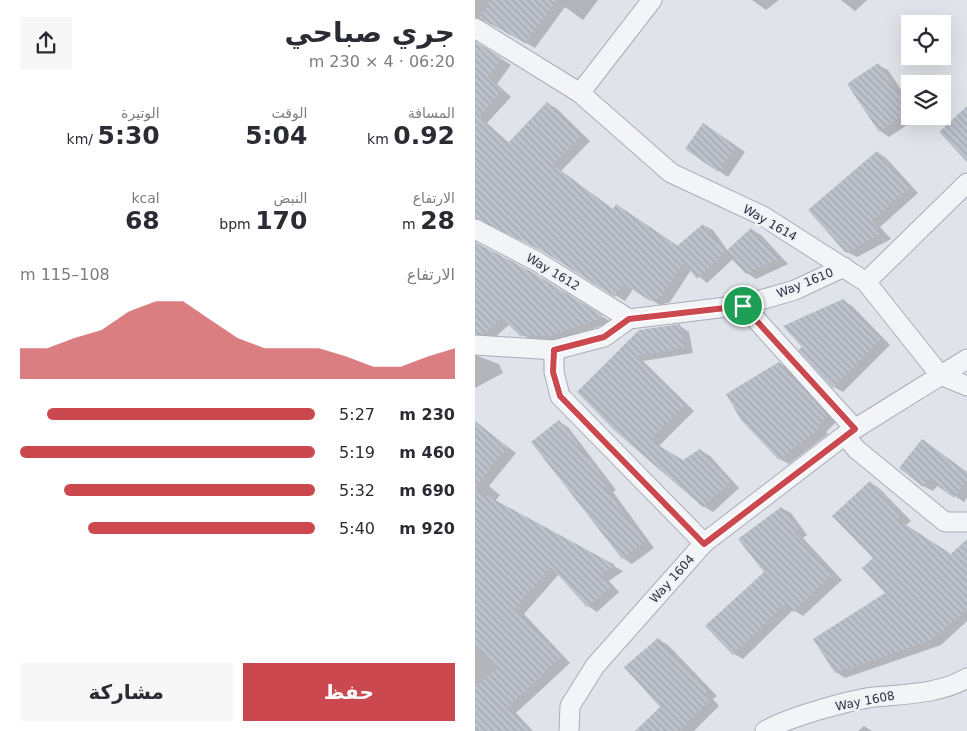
<!DOCTYPE html>
<html lang="ar">
<head>
<meta charset="utf-8">
<style>
	body { margin:0; font-family:"DejaVu Sans",Vazirmatn,sans-serif; background:#f7f7f7; color:#2b2b33; direction:rtl; height:100vh; display:flex; flex-direction:column; font-size:19px; white-space:nowrap }
	* { box-sizing:border-box; margin:0 }
	p { font-size:16px; color:#7c7c81 }
	.icon { flex:none; width:28px; height:28px; fill:none; stroke:currentColor; stroke-width:2; stroke-linecap:round; stroke-linejoin:round }
	.map { position:relative; flex:1; overflow:hidden; direction:ltr }
	.details { display:flex; flex-direction:column; background:#fff; width:475px }
	.details>* { flex:none }
	.buttons { position:absolute; left:426px; top:15px; display:grid; gap:10px }
	.buttons a { display:grid; place-items:center; width:50px; height:50px; border-radius:0px; background:#fff; box-shadow:0 5px 20px #0002; font-size:25px }
	.pin { position:absolute; display:grid; place-items:center; width:42px; height:42px; color:#fff; margin:-21px; border:2px solid #fff; border-radius:50%; box-shadow:0 1px 5px #0007 }
	.round { display:grid; place-items:center; flex:none; width:52px; height:52px; border-radius:0px; background:#f7f7f7 }
	.head { display:flex; align-items:center; justify-content:space-between; height:85px; padding:0 20px }
	h1 { font-size:28px; font-weight:700; line-height:38px }
	.figures { display:grid; grid-template-columns:repeat(3,1fr); gap:8px; height:85px; padding:5px 20px }
	.figures div { display:grid; align-content:center }
	.figures b { font-size:25px; font-weight:700 }
	.figures small { font-size:14px; font-weight:400 }
	.figures p { font-size:14px }
	.chart { height:140px; padding:10px 20px }
	.chart p { display:flex; justify-content:space-between }
	.chart svg { width:100%; height:90px; margin-top:5px; fill:#cb484e; opacity:.7 }
	.cta { display:flex; gap:10px; margin-top:auto; padding:10px 20px }
	.cta a { flex:1; height:58px; border-radius:0px; background:#cb484e; color:#fff; font-size:20px; font-weight:700; line-height:58px; text-align:center }
	.cta a+a { background:#f7f7f7; color:#2b2b33 }
	ul { padding:0 20px; list-style:none; font-size:16px }
	li { display:grid; grid-template-columns:80px 60px 1fr; align-items:center; height:38px }
	li i { height:12px; border-radius:6px; background:#cb484e }
	main { display:flex; flex:1; min-height:0 }
	.map>svg:first-child { display:block }
	.shadow { fill:#0003 }
	.building { fill:url(#building-back-hatch) }
	.lines { fill:none; stroke-linecap:round; stroke-linejoin:round }
	.minor-casing { stroke:#a9adb6; stroke-width:21 }
	.minor { stroke:#f3f4f7; stroke-width:19 }
	.route-casing { stroke:#fff; stroke-width:10 }
	.route { stroke:#cb484e; stroke-width:6 }
	.labels { text-anchor:middle; stroke-width:5; stroke-linejoin:round; paint-order:stroke }
	.street-label { font-size:12px; fill:#292f40; stroke:#f0f2f6 }
</style>
</head>
<body>
<main>
<div class="map">
<svg width="492" height="731" viewBox="0 0 492 731">
	<defs>
		<pattern id="building-back-hatch" width="6" height="6" patternUnits="userSpaceOnUse" patternTransform="scale(1.25)"><rect width="6" height="6" fill="#bdc1cb"/><path d="M-1 5l2 2M0 0l6 6M5-1l2 2" fill="none" stroke="#a2a6af"/></pattern>
	</defs>
	<rect width="100%" height="100%" fill="#e0e3e9"/>
	<path class="shadow" d="M0,0H123L108,20L90,7L60,48L15,23L10,21L0,27Z
		M277,0H304L291,10Z
		M366,0H392L380,11Z
		M0,38L3,44L36,65L22,84L36,97L12,123L34,143L72,103L82,109L115,141L86,171L139,210L151,211L203,246L228,225L238,230L253,251L276,229L286,235L313,264L281,279L272,273L258,259L232,283L216,270L195,302L185,305L158,289L150,301L74,254L16,224H4L0,231Z
		M403,65L413,70L435,103V116L444,117L414,137L405,131Z
		M238,130L270,152L253,177L211,149Z
		M402,152L411,158L443,193L405,227L416,239L382,257L372,252Z
		M0,239L3,245L67,279L136,322L88,340H55L35,324L18,339L0,346Z
		M368,300L377,306L415,345L368,392L359,387Z
		M205,326L214,332L218,353L168,361L219,411L183,447L208,461L225,450L235,456L264,488L238,512L228,506L105,392Z
		M0,355L24,364L28,373L0,388Z
		M304,363L313,368L361,422L351,432L353,434L314,464L305,459Z
		M84,422L93,427L141,490L138,492L179,548L157,564L148,558Z
		M7,428L41,453L14,486L25,495L20,501L148,571L134,581L144,592L122,612L113,606L84,574L49,614L95,663L41,713L58,731H0V437Z
		M448,440L492,472V498L489,502L463,485L458,491L448,486Z
		M395,482L404,488L436,521L430,526L477,555L492,543V621L466,645L370,678L361,672L412,594L400,558Z
		M306,508L316,513L332,535L328,538L367,580L328,616L318,610L268,659L259,654L291,573Z
		M183,639L193,645L242,696L238,699L244,706L219,731H162L186,707Z
		M389,726L397,731H383Z"/>
	<path class="building" d="M17,0H82L50,43L4,18Z
		M0,41L27,58L13,77L27,91L4,117L32,144L72,102L107,135L78,165L138,209L141,204L202,246L228,224L250,252L222,279L209,263L186,297L175,301L149,284L140,297L69,252L0,218Z
		M403,63L435,110L404,132L372,84Z
		M492,106V162L464,132Z
		M228,123L261,146L243,172L210,149Z
		M402,151L435,187L397,221L407,233L371,253L333,210Z
		M276,228L305,258L271,274L250,252Z
		M0,242L57,272L127,315L125,319L77,335L45,336L27,318L8,334H0Z
		M368,299L406,339L358,388L323,350L327,347L308,326Z
		M205,324L209,348L160,356L210,405L175,440L208,460L225,449L255,482L228,507L140,431L102,392L164,330Z
		M304,362L352,416L343,426L345,428L304,460L266,420L251,394Z
		M84,420L133,484L129,487L170,542L147,559L56,442Z
		M0,421L33,447L0,487Z
		M447,439L492,473V480L479,498L453,479L448,487L424,468Z
		M395,481L427,515L422,519L476,554L492,539V610L456,640L360,673L338,639L410,593L387,568L398,558L357,516Z
		M0,489L140,565L126,575L136,587L112,607L76,567L40,608L86,657L33,707L55,731H0V687L23,667L0,647Z
		M306,507L324,529L319,533L358,574L318,612L310,604L258,655L230,626L289,572L263,539Z
		M183,638L217,676L233,690L230,694L235,701L204,731H160L185,707L149,667Z"/>
	<g class="lines">
		<g class="minor-casing">
			<path id="minor" d="M0,28L105,93L196,173L288,216L391,282L465,375L492,386
				M105,93L177,0
				M0,229L63,262L154,319
				M391,282L492,183
				M268,305L380,429
				M0,345L79,350L129,337L154,319L268,305L320,290L369,267
				M79,350V372L85,396L229,543
				M370,435L381,449L470,522H492
				M94,731L95,706L120,666L229,543L370,435L492,359
				M290,731C310,718 375,700 399,697C430,694 465,694 492,678"/>
		</g>
		<use href="#minor" class="minor"/>
	</g>
	<g class="lines">
		<g class="route-casing">
			<path id="route" d="M268,306L380,429L229,544L85,396L78,372L79,350L129,337L154,319Z"/>
		</g>
		<use href="#route" class="route"/>
	</g>
	<g class="labels">
		<g class="street-label">
			<text transform="translate(295 223) rotate(30)" y="4">Way 1614</text>
			<text transform="translate(78 272) rotate(31)" y="4">Way 1612</text>
			<text transform="translate(330 283) rotate(-22)" y="4">Way 1610</text>
			<text transform="translate(197 579) rotate(-48)" y="4">Way 1604</text>
			<text transform="translate(390 701) rotate(-11)" y="4">Way 1608</text>
		</g>
	</g>
</svg>
<div class="buttons">
<a><svg class="icon" aria-label="locate" viewBox="0 0 24 24"><circle cx="12" cy="12" r="6"/><path d="M12 2v4M12 18v4M2 12h4M18 12h4"/></svg></a>
<a><svg class="icon" aria-label="layers" viewBox="0 0 24 24"><path d="M12 4l9 5-9 5-9-5zM3 14l9 5 9-5"/></svg></a>
</div>
<div class="pin" style="left:268px;top:306px;background:#1e9e55"><svg class="icon" aria-label="arrive" viewBox="0 0 24 24"><path d="M6 21V4h12l-3 4 3 4H6"/></svg></div>
</div>
<section class="details">
<div class="head"><div><h1>جري صباحي</h1><p>06:20 · 4 × 230 m</p></div><a class="round"><svg class="icon" aria-label="share" viewBox="0 0 24 24"><path d="M12 15V3M7 8l5-5 5 5M5 13v7h14v-7"/></svg></a></div>
<div class="figures">
<div><p>المسافة</p><b>0.92<small> km</small></b></div>
<div><p>الوقت</p><b>5:04</b></div>
<div><p>الوتيرة</p><b>5:30<small> /km</small></b></div>
</div>
<div class="figures">
<div><p>الارتفاع</p><b>28<small> m</small></b></div>
<div><p>النبض</p><b>170<small> bpm</small></b></div>
<div><p>kcal</p><b>68</b></div>
</div>
<div class="chart"><p><span>الارتفاع</span>108–115 m</p>
<svg viewBox="0 0 160 44" preserveAspectRatio="none"><path d="M0 44V29L10 29L20 24L30 20L40 11L50 6L60 6L70 15L80 24L90 29L100 29L110 29L120 33L130 38L140 38L150 33L160 29V44z"/></svg>
</div>
<ul>
<li><b>230 m</b>5:27<i style="width:91%"></i></li>
<li><b>460 m</b>5:19<i style="width:100%"></i></li>
<li><b>690 m</b>5:32<i style="width:85%"></i></li>
<li><b>920 m</b>5:40<i style="width:77%"></i></li>
</ul>
<div class="cta"><a>حفظ</a><a>مشاركة</a></div>
</section>
</main>
</body>
</html>
